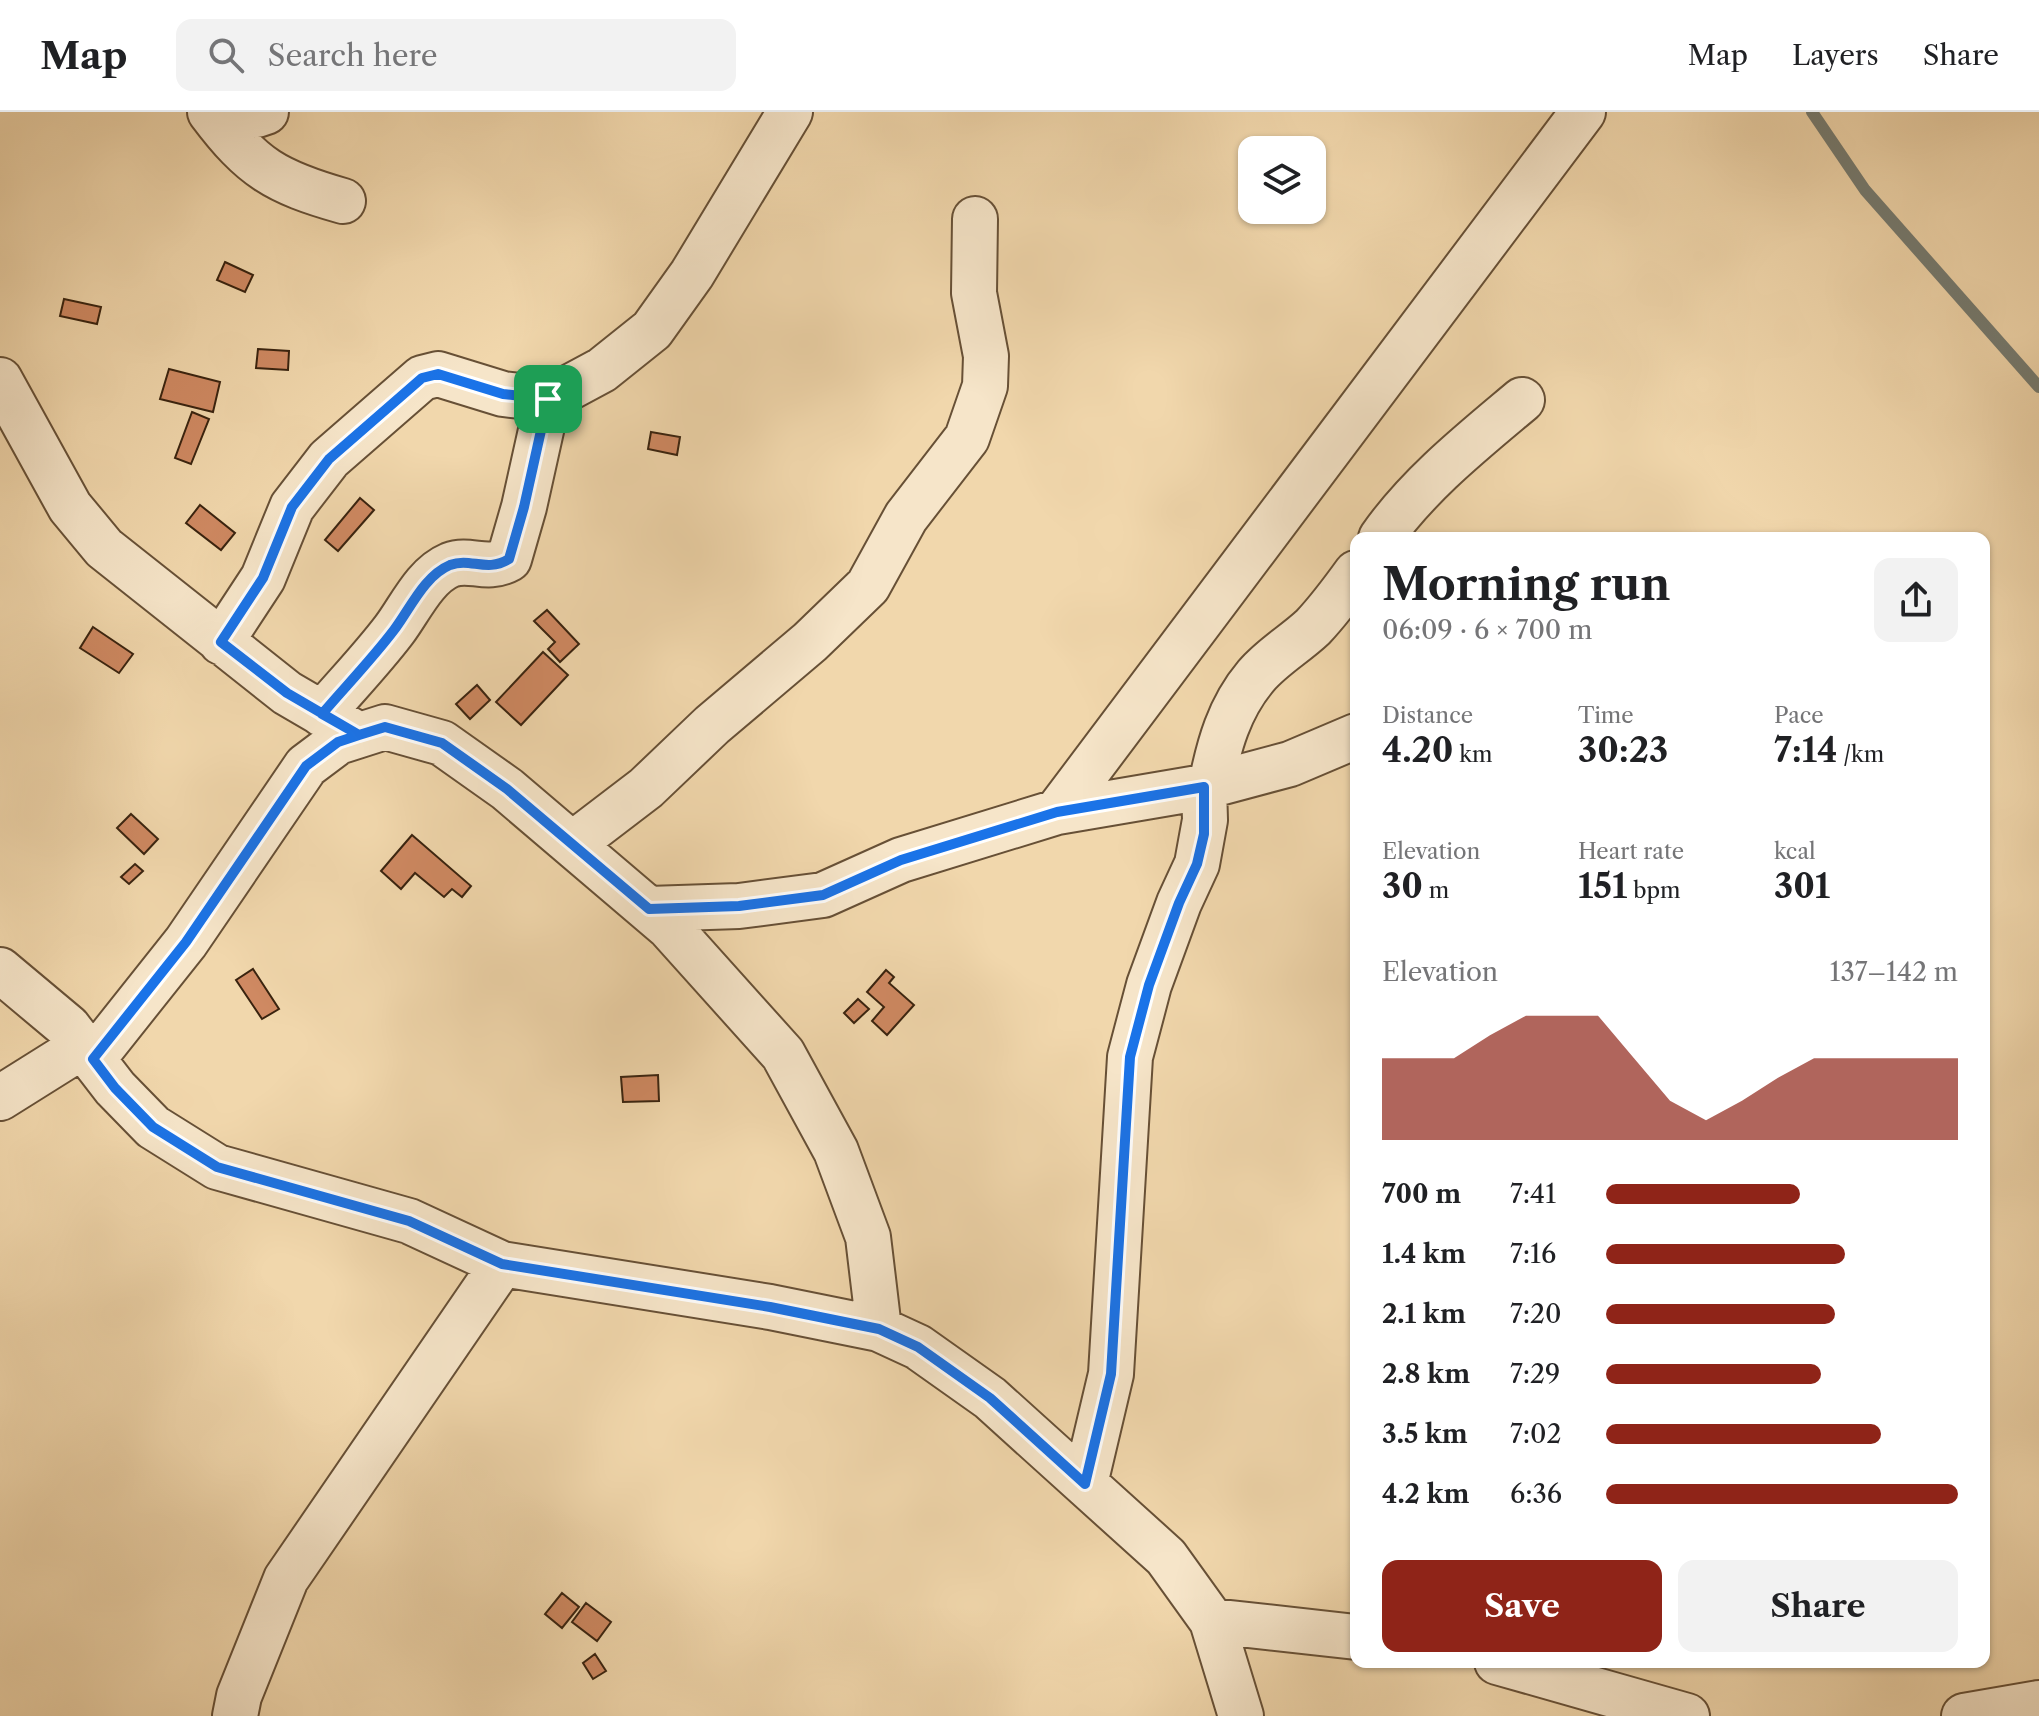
<!DOCTYPE html>
<html lang="en">
<head>
<meta charset="utf-8">
<style>
	body { margin:0; font-family:"Libre Caslon Text",serif; background:#f2f2f2; color:#202124; height:100vh; display:flex; flex-direction:column; font-size:30px; white-space:nowrap }
	* { box-sizing:border-box; margin:0 }
	p { font-size:26px; color:#757577 }
	.icon { flex:none; width:44px; height:44px; fill:none; stroke:currentColor; stroke-width:2; stroke-linecap:round; stroke-linejoin:round }
	.map { position:relative; flex:1; overflow:hidden }
	.panel { position:absolute; left:1350px; top:420px; width:640px; height:1136px; display:flex; flex-direction:column; background:#fff; border-radius:16px; box-shadow:0 2px 6px #0004 }
	.panel>* { flex:none }
	.tools { position:absolute; left:1238px; top:24px; display:grid; gap:16px }
	.tools a { display:grid; place-items:center; width:88px; height:88px; border-radius:16px; background:#fff; box-shadow:0 2px 6px #0004; font-size:40px }
	.pin { position:absolute; display:grid; place-items:center; width:68px; height:68px; color:#fff; margin:-34px; border-radius:16px; box-shadow:0 4px 12px #0006 }
	.round { display:grid; place-items:center; flex:none; width:84px; height:84px; border-radius:16px; background:#f2f2f2 }
	.head { display:flex; align-items:center; justify-content:space-between; height:136px; padding:0 32px }
	h1 { font-size:44px; font-weight:700; line-height:60px }
	.figures { display:grid; grid-template-columns:repeat(3,1fr); gap:12px; height:136px; padding:8px 32px }
	.figures div { display:grid; align-content:center }
	.figures b { font-size:34px; font-weight:700 }
	.figures small { font-size:22px; font-weight:400 }
	.figures p { font-size:22px }
	.chart { height:224px; padding:16px 32px }
	.chart p { display:flex; justify-content:space-between }
	.chart svg { width:100%; height:144px; margin-top:8px; fill:#8f2418; opacity:.7 }
	.action { display:flex; gap:16px; margin-top:auto; padding:16px 32px }
	.action a { flex:1; height:92px; border-radius:16px; background:#8f2418; color:#fff; font-size:32px; font-weight:700; line-height:92px; text-align:center }
	.action a+a { background:#f2f2f2; color:#202124 }
	ul { padding:0 32px; list-style:none; font-size:26px }
	li { display:grid; grid-template-columns:128px 96px 1fr; align-items:center; height:60px }
	li i { height:20px; border-radius:10px; background:#8f2418 }
	header { display:flex; align-items:center; gap:48px; box-sizing:border-box; height:112px; padding:0 40px; background:#fff; border-bottom:2px solid #e0e0e0 }
	header strong { font-size:38px }
	nav { display:flex; gap:44px; margin-inline-start:auto; font-size:28px }
	.search { width:560px; height:72px; background:#f2f2f2; display:flex; align-items:center; gap:20px; box-sizing:border-box; padding:0 28px; border-radius:16px; color:#757577; font-size:30px }
	.map>svg:first-child { display:block }
	.lines { fill:none; stroke-linecap:round; stroke-linejoin:round }
	.stream { stroke:#767c72; stroke-width:12 }
	.building { fill:#cf8962; stroke:#39230f; stroke-width:2 }
	.minor-casing { stroke:#675036; stroke-width:48 }
	.minor { stroke:#f6e5c9; stroke-width:44 }
	.route-casing { stroke:#fff; stroke-width:16 }
	.route { stroke:#1a73e8; stroke-width:10 }
</style>
</head>
<body>
<header>
<strong>Map</strong>
<div class="search"><svg class="icon" aria-label="search" viewBox="0 0 24 24"><circle cx="10" cy="10" r="6"/><path d="M15 15l6 6"/></svg>Search here</div>
<nav><a>Map</a><a>Layers</a><a>Share</a></nav>
</header>
<div class="map">
<svg width="2039" height="1604" viewBox="0 0 2039 1604">
	<rect width="100%" height="100%" fill="#f1d7ac"/>
	<filter id="stains"><feTurbulence type="fractalNoise" baseFrequency=".0025" numOctaves="4"/><feColorMatrix values="0 0 0 0 .2 0 0 0 0 .09 0 0 0 0 .02 0 0 0 .5 -.17"/></filter>
	<radialGradient id="worn" r=".72"><stop offset=".6" stop-color="#630" stop-opacity="0"/><stop offset="1" stop-color="#630" stop-opacity=".3"/></radialGradient>
	<g class="lines">
		<path class="stream" d="M1812,0L1865,78L2039,275"/>
	</g>
	<path class="building" d="M225,150L253,163L245,180L217,168Z
		M64,187L101,195L97,212L60,204Z
		M258,237L289,239L288,258L256,256Z
		M169,257L220,270L213,300L160,287Z
		M192,300L209,307L191,352L175,346Z
		M651,320L680,325L677,343L648,337Z
		M360,386L374,398L338,439L325,428Z
		M200,393L235,421L221,438L186,411Z
		M547,498L579,532L560,550L548,537L555,530L534,509Z
		M93,515L133,542L119,561L80,536Z
		M543,540L568,563L521,613L496,590Z
		M477,573L490,588L470,607L456,592Z
		M131,702L158,727L144,742L117,716Z
		M412,723L471,774L462,785L452,777L444,785L415,761L401,777L381,759Z
		M135,752L143,759L129,772L121,765Z
		M253,857L279,897L262,907L236,868Z
		M886,858L894,865L889,871L914,893L887,923L872,909L884,895L867,880Z
		M858,887L869,897L854,911L844,901Z
		M658,963L659,989L623,990L621,965Z
		M562,1481L579,1495L562,1516L545,1502Z
		M586,1491L611,1510L597,1529L572,1510Z
		M595,1542L606,1559L593,1567L583,1551Z"/>
	<g class="lines">
		<g class="minor-casing">
			<path id="minor" d="M210,0C252,56 276,70 343,89
				M215,0C233,5 249,7 266,0
				M0,268L70,395L104,436L287,581L359,623
				M1381,426C1418,373 1472,330 1522,288
				M221,530L263,466L292,395L329,347L422,266L438,262L503,282L548,287L602,258L652,218L692,162L790,0
				M322,602C346,574 372,547 394,518C410,497 424,464 450,453C471,445 486,460 509,447L524,395L548,287
				M1211,673C1219,633 1229,596 1256,564C1272,545 1295,532 1313,515C1328,499 1343,479 1356,461
				M1057,700L1583,0
				M574,731L646,676L712,613L810,530L868,474L906,405L967,326L985,274L986,244L974,181L975,107
				M649,797L739,794L823,783L901,748L1057,700L1204,675L1290,652L1356,624
				M0,858L68,915L115,976L153,1015L217,1055L409,1109L502,1152L770,1195L879,1217L918,1235L990,1286L1166,1445L1212,1509L1241,1604
				M93,947L186,830L306,654L338,630L385,615L442,631L507,677L669,815L783,942L836,1039L868,1125L879,1217
				M0,986L83,934
				M1085,1372L1111,1262L1130,945L1149,873L1179,791L1197,752L1205,708L1204,675
				M1212,1509L1356,1525
				M1497,1550L1687,1604
				M235,1604L239,1584L286,1467L502,1152
				M1964,1604L2039,1591"/>
		</g>
		<use href="#minor" class="minor"/>
	</g>
	<g class="lines">
		<g class="route-casing">
			<path id="route" d="M548,287L524,395L509,447C486,461 471,445 450,453C424,464 410,497 394,518C372,547 346,574 322,602L359,623L338,630L306,654L186,830L93,947L115,976L153,1015L217,1055L409,1109L502,1152L770,1195L879,1217L918,1235L990,1286L1085,1372L1111,1262L1130,945L1149,873L1179,791L1197,752L1204,722V675L1057,700L901,748L823,783L739,794L649,797L507,677L442,631L385,615L359,623L287,581L221,530L263,466L292,395L329,347L422,266L438,262L503,282L548,287"/>
		</g>
		<use href="#route" class="route"/>
	</g>
	<rect width="100%" height="100%" filter="url(#stains)"/>
	<rect width="100%" height="100%" fill="url(#worn)"/>
</svg>
<div class="tools">
<a><svg class="icon" aria-label="layers" viewBox="0 0 24 24"><path d="M12 4l9 5-9 5-9-5zM3 14l9 5 9-5"/></svg></a>
</div>
<div class="pin" style="left:548px;top:287px;background:#1e9e55"><svg class="icon" aria-label="arrive" viewBox="0 0 24 24"><path d="M6 21V4h12l-3 4 3 4H6"/></svg></div>
<section class="panel">
<div class="head"><div><h1>Morning run</h1><p>06:09 · 6 × 700 m</p></div><a class="round"><svg class="icon" aria-label="share" viewBox="0 0 24 24"><path d="M12 15V3M7 8l5-5 5 5M5 13v7h14v-7"/></svg></a></div>
<div class="figures">
<div><p>Distance</p><b>4.20<small> km</small></b></div>
<div><p>Time</p><b>30:23</b></div>
<div><p>Pace</p><b>7:14<small> /km</small></b></div>
</div>
<div class="figures">
<div><p>Elevation</p><b>30<small> m</small></b></div>
<div><p>Heart rate</p><b>151<small> bpm</small></b></div>
<div><p>kcal</p><b>301</b></div>
</div>
<div class="chart"><p><span>Elevation</span>137–142 m</p>
<svg viewBox="0 0 160 44" preserveAspectRatio="none"><path d="M0 44V19L10 19L20 19L30 12L40 6L50 6L60 6L70 19L80 32L90 38L100 32L110 25L120 19L130 19L140 19L150 19L160 19V44z"/></svg>
</div>
<ul>
<li><b>700 m</b>7:41<i style="width:55%"></i></li>
<li><b>1.4 km</b>7:16<i style="width:68%"></i></li>
<li><b>2.1 km</b>7:20<i style="width:65%"></i></li>
<li><b>2.8 km</b>7:29<i style="width:61%"></i></li>
<li><b>3.5 km</b>7:02<i style="width:78%"></i></li>
<li><b>4.2 km</b>6:36<i style="width:100%"></i></li>
</ul>
<div class="action"><a>Save</a><a>Share</a></div>
</section>
</div>
</body>
</html>
